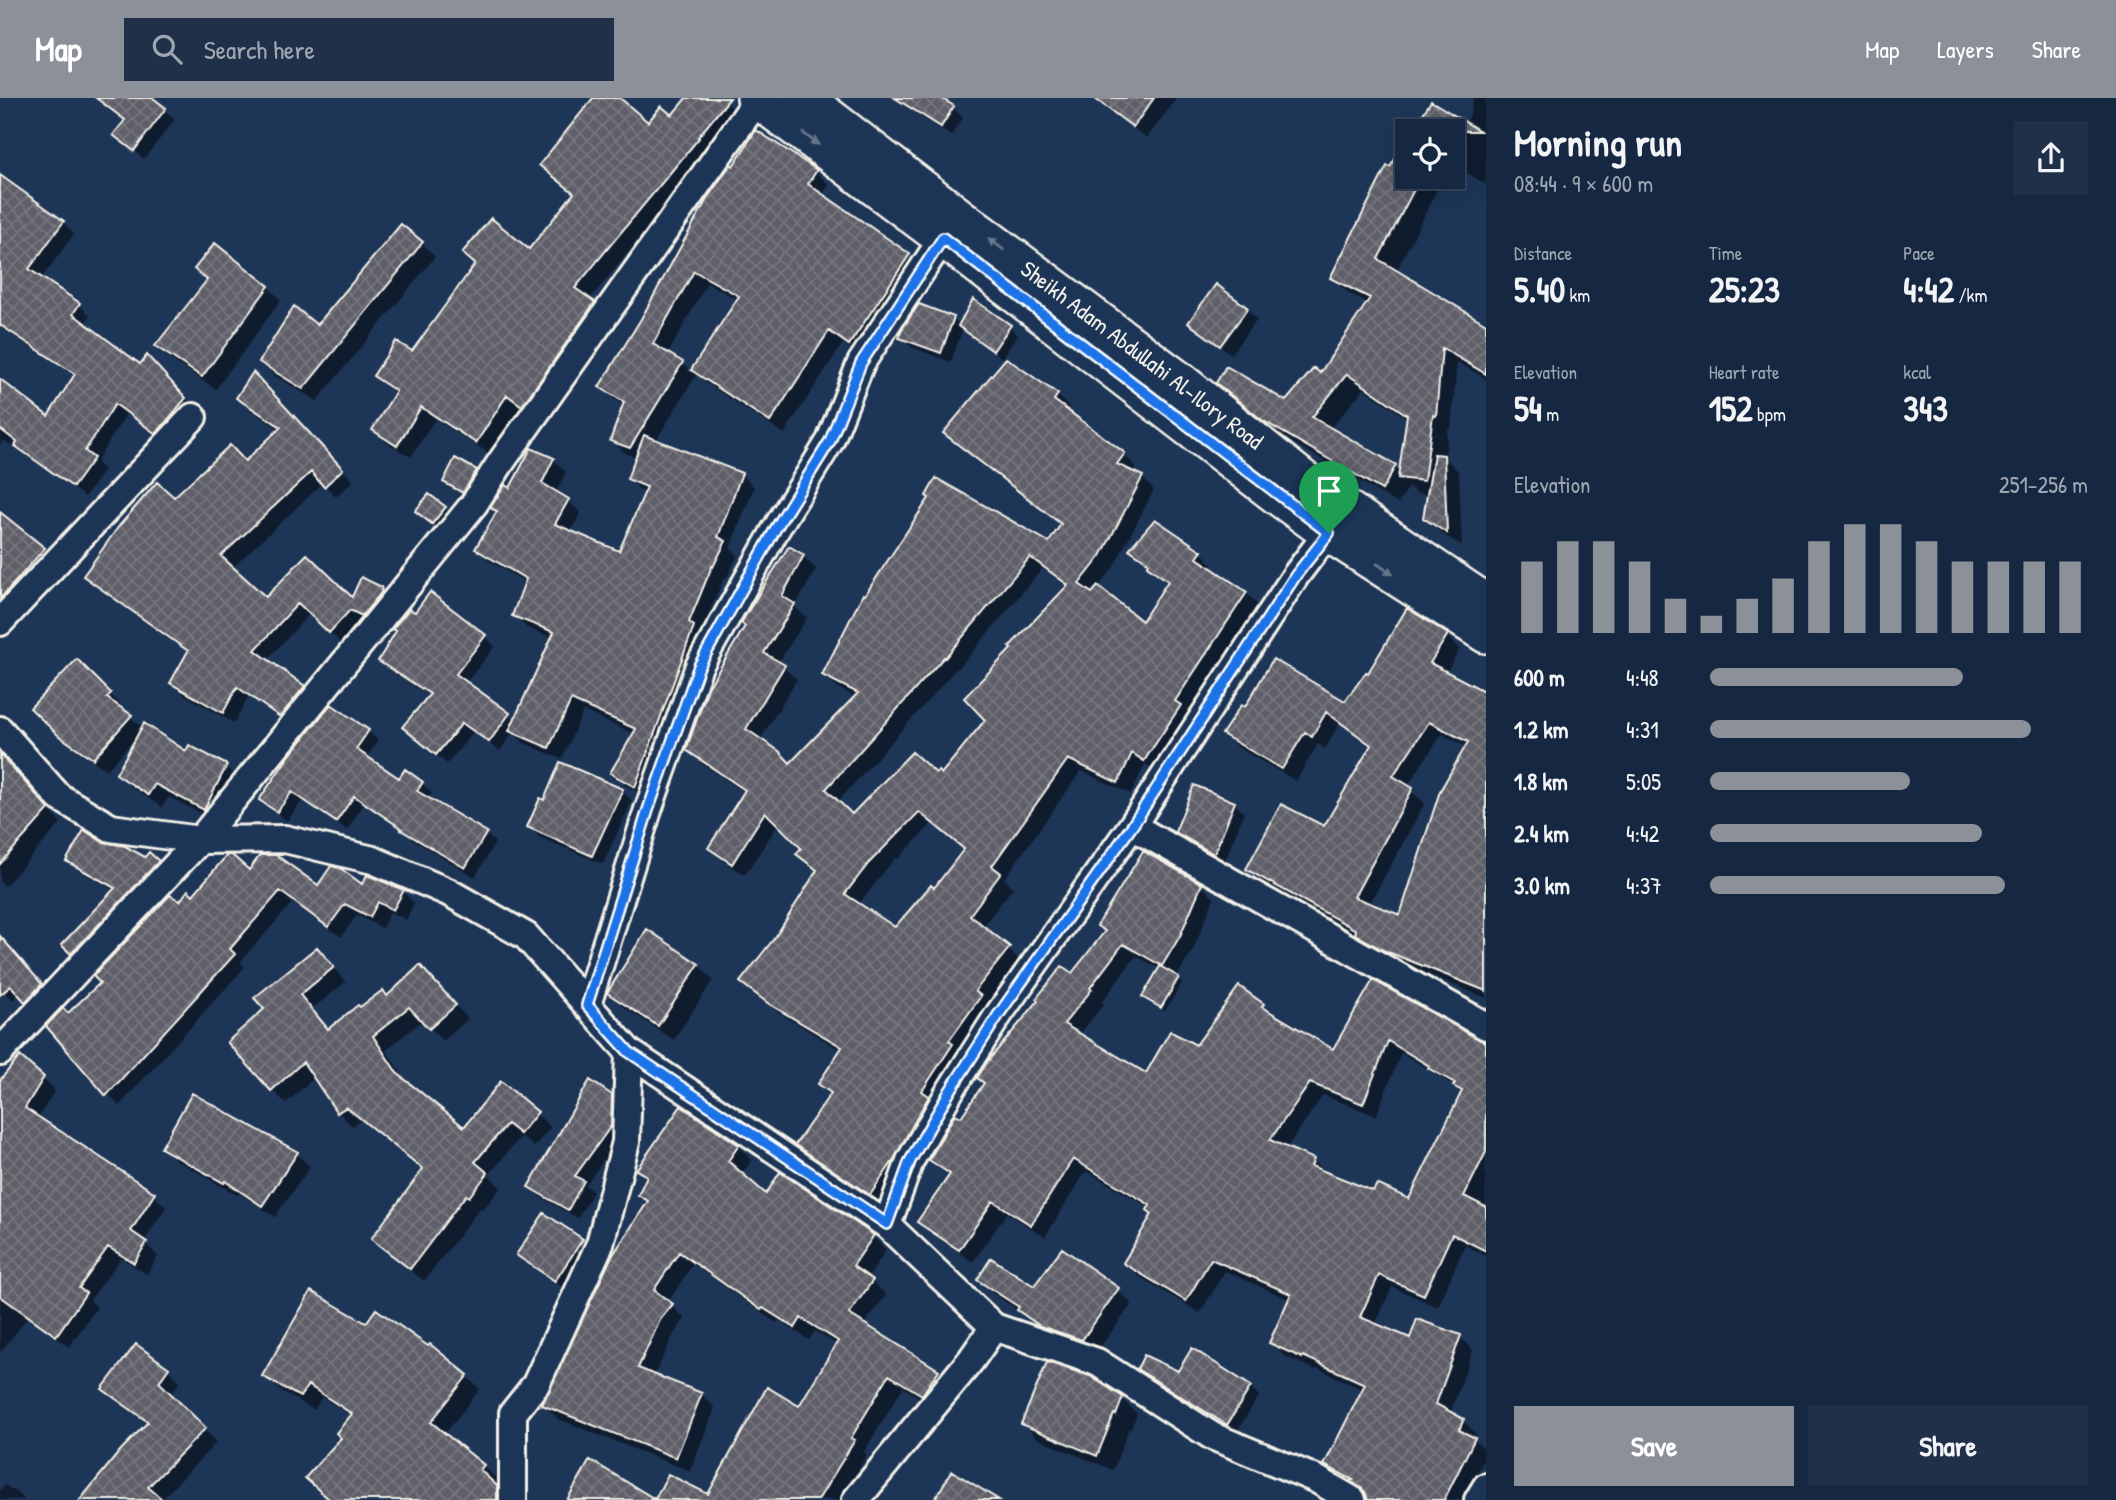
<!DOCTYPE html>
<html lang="en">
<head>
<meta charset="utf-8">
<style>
	body { margin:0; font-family:"Patrick Hand",sans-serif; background:#1f3048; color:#f1f3f6; height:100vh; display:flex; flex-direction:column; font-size:26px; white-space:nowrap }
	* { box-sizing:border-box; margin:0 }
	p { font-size:23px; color:#9ea6b1 }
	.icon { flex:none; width:38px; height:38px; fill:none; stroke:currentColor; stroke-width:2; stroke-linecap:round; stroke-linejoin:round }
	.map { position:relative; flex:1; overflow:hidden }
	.side { display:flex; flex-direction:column; background:#162841; width:630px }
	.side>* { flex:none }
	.tools { position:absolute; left:1395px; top:21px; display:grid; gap:14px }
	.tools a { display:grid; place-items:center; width:70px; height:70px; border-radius:0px; background:#162841; box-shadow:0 7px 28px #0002,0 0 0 2px #35445a; font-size:35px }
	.pin { position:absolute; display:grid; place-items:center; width:60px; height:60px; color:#fff; margin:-72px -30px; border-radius:50% 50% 50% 0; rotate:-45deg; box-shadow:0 0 7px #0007 }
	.pin .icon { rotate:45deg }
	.round { display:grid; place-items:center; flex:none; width:74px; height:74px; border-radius:0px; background:#1f3048 }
	.summary { display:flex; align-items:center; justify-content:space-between; height:119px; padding:0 28px }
	h1 { font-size:38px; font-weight:800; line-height:52px }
	.stats { display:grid; grid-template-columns:repeat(3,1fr); gap:10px; height:119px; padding:7px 28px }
	.stats div { display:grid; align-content:center }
	.stats b { font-size:35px; font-weight:800 }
	.stats small { font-size:19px; font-weight:400 }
	.stats p { font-size:19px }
	.chart { height:196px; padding:14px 28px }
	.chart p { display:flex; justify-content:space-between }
	.chart svg { width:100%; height:126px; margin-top:7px; stroke:#8c9099; stroke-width:6 }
	.primary-button { display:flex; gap:14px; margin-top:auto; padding:14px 28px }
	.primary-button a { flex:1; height:80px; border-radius:0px; background:#8c9099; color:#fff; font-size:28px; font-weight:800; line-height:80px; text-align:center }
	.primary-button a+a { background:#1f3048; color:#f1f3f6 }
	ul { padding:0 28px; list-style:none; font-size:23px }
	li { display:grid; grid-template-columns:112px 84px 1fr; align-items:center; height:52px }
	li i { height:18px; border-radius:9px; background:#8c9099 }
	header { display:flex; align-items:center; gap:42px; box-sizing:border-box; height:98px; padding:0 35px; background:#8c9099; color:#fff }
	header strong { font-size:33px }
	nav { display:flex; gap:38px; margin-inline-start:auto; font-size:24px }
	.search { width:490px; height:63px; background:#1f3048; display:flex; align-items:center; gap:18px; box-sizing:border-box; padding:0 24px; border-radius:0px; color:#9ea6b1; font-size:26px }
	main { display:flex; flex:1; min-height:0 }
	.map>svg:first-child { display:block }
	.shadow { fill:#0007; fill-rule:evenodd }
	.building { fill:url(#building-cross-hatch); stroke:#f4f1e8; stroke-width:2; fill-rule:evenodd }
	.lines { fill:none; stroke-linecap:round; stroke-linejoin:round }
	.street-casing { stroke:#f4f1e8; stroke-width:32 }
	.secondary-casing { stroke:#f4f1e8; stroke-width:42 }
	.street { stroke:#1d3557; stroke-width:26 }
	.secondary { stroke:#1d3557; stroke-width:37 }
	.oneway { fill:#68778a }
	.route-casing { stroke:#fff; stroke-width:14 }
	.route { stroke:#1a73e8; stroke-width:9 }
	.labels { text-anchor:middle; stroke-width:6; stroke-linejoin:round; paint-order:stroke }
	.street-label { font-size:23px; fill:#f4f1e8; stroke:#1d3557 }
</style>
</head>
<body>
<header>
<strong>Map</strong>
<div class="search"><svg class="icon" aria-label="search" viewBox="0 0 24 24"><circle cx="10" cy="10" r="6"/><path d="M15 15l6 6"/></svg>Search here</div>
<nav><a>Map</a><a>Layers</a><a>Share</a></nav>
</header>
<main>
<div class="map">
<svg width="1486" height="1402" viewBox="0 0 1486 1402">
	<defs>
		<pattern id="building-cross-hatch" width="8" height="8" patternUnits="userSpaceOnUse" patternTransform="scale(1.75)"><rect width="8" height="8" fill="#5f5e69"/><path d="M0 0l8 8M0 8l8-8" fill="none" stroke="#77767e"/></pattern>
	</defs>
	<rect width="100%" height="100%" fill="#1d3557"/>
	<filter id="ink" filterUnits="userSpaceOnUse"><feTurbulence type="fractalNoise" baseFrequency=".0143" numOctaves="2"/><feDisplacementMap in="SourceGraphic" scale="14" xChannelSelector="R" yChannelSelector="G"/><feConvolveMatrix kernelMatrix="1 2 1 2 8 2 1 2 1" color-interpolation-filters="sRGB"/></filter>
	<g filter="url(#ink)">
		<path class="shadow" d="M103,0H150L175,21L144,61L116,37L126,23L102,2Z
			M595,0H617L649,26L672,20L688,0H721L691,45L694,47L727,5L739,17L711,54L589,202L607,219L535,320L521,309L490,356L435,321L411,359L387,345L374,332L396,296L376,278L413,256L529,154L575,97L541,67Z
			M900,0H938L953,10L963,20L951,38L909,11Z
			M1092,0H1177L1147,40Z
			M1474,0H1486V86L1455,69L1452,73V33H1414L1432,5L1467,27Z
			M1407,45V79H1449L1441,92L1438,90L1396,174L1486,228V281L1457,264L1451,332L1448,331L1445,360L1459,374L1462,448L1441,435L1425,419L1429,397L1416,395L1409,388L1398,406L1280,337L1234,300L1218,285L1286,305L1321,278L1369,206L1348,195L1332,179L1390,72ZM1364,291L1408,321L1401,375L1395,369L1330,331Z
			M816,74L829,87L822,97L909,158L922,171L863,259L843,245L784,336L706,285L697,276L655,344L741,376L754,389L730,450L738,457L726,481L724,480L700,537L705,542L648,700L625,687L613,675L635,636L583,613L562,661L524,645L513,634L500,653L473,634L447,666L415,639L430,598L390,573L380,563L485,538L495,548L466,585L516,623L553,540L527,530L514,517L527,485L489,463L477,450L498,415L493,409L511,392L553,361L566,374L556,395L568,403L581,415L570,434L620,455L646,395L641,393L629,381L637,360L625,355L612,342L625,308L615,302L601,289L642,222L709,100ZM707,185L738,202L691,274L682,265L668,256Z
			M0,81L63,124L74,136L41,181L79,206L90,218L85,226L141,268L158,271L197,312L168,346L127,315L96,364L104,372L85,399L4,342L0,347V283L49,321L76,278L0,229Z
			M422,145L435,159L317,303L275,278L261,264L318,229Z
			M196,171L268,189L281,202L216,291L170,261L157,248L209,184Z
			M1247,211L1257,221L1231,256L1200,234L1190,224Z
			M953,220L960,227L1010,229L1018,237L1002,260L963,230L951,264L911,249L901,239Z
			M1007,262L1057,297L1070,310L1067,314L1124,357L1136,369L1132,375L1142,380L1154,392L1113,470L1098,490L1142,525L1169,485L1132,451L1201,454L1213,467L1210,471L1246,495L1259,508L1187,616L1192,621L1157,674L1145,666L1131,696L1081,673L1004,781L1013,789L982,830L1021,863L987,906L992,911L884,1108L810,1059L798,1046L831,997L820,986L842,953L784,918L755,897L743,884L778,839L818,774L798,756L803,750L779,725L745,777L723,763L710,750L746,695L701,665L688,652L803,458L816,471L795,509L807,520L778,565L797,581L760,642L790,667L856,599L836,589L824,577L1050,446L1062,427L958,348L945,335ZM1043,470L1069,489L988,622L941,678L937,677L852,718L837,705L957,570L958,571ZM933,725L965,752L934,792L895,831L858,807L896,759L898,761Z
			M264,287L353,383L336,399L323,385L232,470L266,501L352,502L381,491L393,502L362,522L341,545L310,515L267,562L304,590L315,601L292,629L249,598L234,625L183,596L172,585L189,555L97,489L86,477L174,401L246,365L281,332L250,312L239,300Z
			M476,374L480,378L468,398L445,383Z
			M445,410L449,414L438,429L422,418Z
			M0,416L55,463L22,501L0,483Z
			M1408,513L1447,538L1460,551L1446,575L1486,596V900L1398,864L1370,849L1359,838L1262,784L1248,771L1324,730L1372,649L1340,625L1325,651L1318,646L1296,683L1237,649L1224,635L1246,611L1346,605L1369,578ZM1442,636L1467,649L1401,820L1369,807L1425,705L1407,689Z
			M77,564L123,609L121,611L143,630L187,656L226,669L239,682L218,724L169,699L162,709L131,689L118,675L138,637L107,672L74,650L33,610Z
			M332,608L368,633L378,643L366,660L400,682L422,685L432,695L428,701L486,735L495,745L475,779L413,742L407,735L364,706L347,732L303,702L287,723L261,701Z
			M0,659L61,725L5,788L0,784Z
			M622,693L632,703L603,766L539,739L529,729L545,704Z
			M1234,705L1244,715L1224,765L1187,744L1177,734Z
			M103,745L145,761L149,756L167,774L82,865L64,847L115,793L78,772L68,762Z
			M249,775L318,790L362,789L403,794L414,805L406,822L390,814L382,830L357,817L341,839L293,804L240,864L245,869L119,1008L48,928L68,917L181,805Z
			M1201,787L1214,800L1193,852L1176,880L1182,885L1165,913L1144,898L1160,871L1136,858L1102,904L1104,906L1079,937L1147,977L1263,907L1274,918L1333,953L1374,885L1486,945V1158L1465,1147L1438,1209L1392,1189L1375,1227L1411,1242L1460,1239L1473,1252L1450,1316L1463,1322L1476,1336L1474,1341L1486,1353V1358L1464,1402H1369L1368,1397L1362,1392L1339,1380L1326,1367L1364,1292L1317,1270L1316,1272L1284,1258L1271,1244L1290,1202L1225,1173L1200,1215L1138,1178L1125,1164L1154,1117L1150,1110L1086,1073L1045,1139L1007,1115L973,1164L933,1136L920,1123L950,1079L931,1062L1106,835L1099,828ZM1401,955L1437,976L1463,996L1410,1103L1374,1095L1327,1076L1313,1062L1286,1051L1323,997L1376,1018Z
			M0,847L12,853L50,896L35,912L20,896L13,902L0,889Z
			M317,851L346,884L312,911L330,933L360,911L434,883L468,921L443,943L423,922L386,952L407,985L464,1031L501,985L551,1029L534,1049L521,1038L489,1077L501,1090L483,1111L481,1109L424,1183L387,1154L373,1141L424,1073L361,1022L352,1028L338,1014L315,979L286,1005L272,992L266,912Z
			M698,867L713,882L674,942L625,910L609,895Z
			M42,980L55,992L38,1020L154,1097L166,1109L144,1144L158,1158L147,1176L121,1160L90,1202L97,1209L69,1249L28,1219L0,1255V985Z
			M193,997L297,1056L310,1069L275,1119L239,1095L237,1097L176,1062L163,1050Z
			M611,999L621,1009L620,1039L586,1087L593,1094L578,1120L540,1099L530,1089Z
			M681,1010L738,1048L752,1062L741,1077L766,1098L873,1138L886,1152L868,1180L886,1197L864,1227L938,1274L952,1287L936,1310L903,1289L864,1354L867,1357L840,1402H656L708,1398L799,1311L838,1247L815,1233L809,1242L778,1222L776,1225L693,1166L668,1204L685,1221L674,1236L654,1278L701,1296L715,1310L690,1373L558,1321L544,1307L649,1105L641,1096L647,1081L638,1072Z
			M581,1143L591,1152L565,1191L528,1167L519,1157Z
			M979,1181L1035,1191L1117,1192L1132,1206L1096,1255L1056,1242L1034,1226L1023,1215L993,1196Z
			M367,1228L466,1278L480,1291L444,1337L483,1368L497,1381L493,1386L509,1402H331L343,1340L352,1318L322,1299L314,1312L278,1291L265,1277Z
			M168,1271L180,1284L170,1298L217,1344L161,1402H83L149,1326L117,1304L105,1291Z
			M1140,1271L1179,1275L1250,1289L1259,1298L1236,1335L1149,1280Z
			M1122,1301L1137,1316L1131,1331L1129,1330L1113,1372L1038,1341L1023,1325Z
			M5,1387L19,1396L25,1402H0V1392Z"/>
		<path class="building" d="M96,0H153L166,10L134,53L113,37L125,22Z
			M593,0H620L648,24L661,8L672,17L686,0H730L698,39L699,40L575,190L595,204L522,308L507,297L476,345L421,309L397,348L372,332L396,293L373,278L396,243L412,253L475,166L462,155L491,120L529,151L574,95L539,67Z
			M895,0H941L954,8L941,29Z
			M1094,0H1154L1133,29Z
			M1431,3L1480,33H1412Z
			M756,32L817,72L808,86L910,156L849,247L829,233L770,324L691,272L739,198L694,173L653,246L683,264L630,350L610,343L624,304L599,289L641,221L708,99L731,66L733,68Z
			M1407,42V79L1418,84L1378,161L1486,226V276L1442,250L1436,318L1433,317L1424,383L1398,380L1407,317L1347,276L1312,319L1396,367L1382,392L1262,322L1216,285L1226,268L1286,303L1314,270L1320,275L1370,200L1330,180L1387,68L1390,69Z
			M0,77L64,123L29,171L80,205L73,216L140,266L147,257L186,300L156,336L115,306L85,353L94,360L73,389L15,348L17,344L0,331V281L48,318L75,276L0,227Z
			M401,126L423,144L303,291L259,264L294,208L317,227Z
			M215,145L269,188L202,279L155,248L207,182L194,171Z
			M1216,186L1248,210L1220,248L1188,225Z
			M973,201L1011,227L993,253L958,228Z
			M919,206L954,219L941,255L899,240L902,231Z
			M1006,260L1058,296L1054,302L1125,355L1117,366L1143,378L1101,458L1079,486L1092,495L1098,488L1142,523L1168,483L1147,468L1149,465L1129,451L1155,421L1202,453L1197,460L1247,494L1175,603L1181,607L1144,663L1132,655L1118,685L1068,661L992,768L1001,775L970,817L1010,849L975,893L981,898L949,943L953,946L922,993L929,998L893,1063L870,1097L795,1047L831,995L818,986L842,949L769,906L740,884L776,838L817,772L796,756L801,750L765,714L732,766L708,750L745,692L686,652L708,590L745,528L741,525L750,510L789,448L804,457L782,498L795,506L764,555L785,567L746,631L779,653L790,665L858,595L822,577L863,496L865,497L929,400L926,398L936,380L1049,444L1061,426L943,335ZM1030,459L1068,487L1009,549L1011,551L964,600L985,622L941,676L938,673L936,675L912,654L852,716L826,691L944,559L945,560ZM919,714L964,751L934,790L931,787L895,829L845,796L868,766Z
			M253,274L343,371L324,389L311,374L221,458L266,499L307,456L352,499L361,479L382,489L381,495L362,518L350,512L329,535L298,505L255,552L305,588L280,619L237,589L223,615L170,585L188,553L83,478L119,428L157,384L174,399L230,347L245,363L281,329L236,300Z
			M644,337L742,375L718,439L726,443L713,469L712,468L689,524L694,528L635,689L610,675L636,631L571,602L549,650L509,633L554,534L512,518L526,481L475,451L497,413L490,410L505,387L510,390L531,350L554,360L542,385L569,401L555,426L619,453L647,389L627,381Z
			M1434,356L1444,357L1447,435L1423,420Z
			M455,360L477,372L463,395L443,384Z
			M429,396L446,409L432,426L415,413Z
			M0,414L45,450L0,501Z
			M430,494L486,537L456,576L510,615L489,644L462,625L436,657L402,629L430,596L378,563L396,533L392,531L409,511L415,514Z
			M1407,510L1448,536L1430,565L1486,594V893L1383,852L1355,836L1356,832L1246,771L1281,706L1324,728L1371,647L1326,614L1312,639L1305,634L1282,671L1222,636L1241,607L1245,609L1273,561L1345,603L1366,574L1368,575ZM1429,624L1468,644L1440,693L1400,817L1354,799L1413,690L1393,678Z
			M77,561L111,595L107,600L132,617L93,661L59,638L30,610Z
			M331,606L369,632L356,651L399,680L405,671L423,684L417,693L487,734L465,770L401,732L402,731L354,698L336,724L292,694L277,714L259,702L287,661Z
			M144,625L186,653L189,647L227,667L204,712L155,686L148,697L116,676Z
			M0,656L49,711L0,766Z
			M560,664L623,691L592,758L527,729L540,700L544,702Z
			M1194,687L1235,704L1214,756L1175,734Z
			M84,732L103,744L125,748L145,759L149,754L159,763L71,856L61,847L115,790L66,763Z
			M1143,753L1202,786L1180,838L1162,868L1123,846L1090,890L1092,891L1064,926L1146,975L1170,933L1196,947L1239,888L1264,906L1262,909L1333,951L1373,882L1486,945V1054L1464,1098L1486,1109V1153L1452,1136L1424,1197L1379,1177L1360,1219L1410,1240L1417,1221L1461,1237L1436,1306L1464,1321L1459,1332L1475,1340L1444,1402H1368L1365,1394L1351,1383L1353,1382L1324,1367L1365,1286L1303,1258L1302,1260L1269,1245L1291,1196L1211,1161L1186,1203L1123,1165L1152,1116L1147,1112L1150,1107L1073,1061L1031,1127L993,1103L959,1152L917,1124L950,1076L929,1062L955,1016L961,1019L984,985L977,980L988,963L1038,903L1036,901L1062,868L1072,875L1105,833L1097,828ZM1388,943L1429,968L1428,970L1455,985L1453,988L1462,993L1409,1101L1377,1086L1373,1093L1311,1068L1314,1061L1270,1042L1310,985L1363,1006Z
			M227,757H232L249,772L260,757H276L318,787L331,768L340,770L362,786L367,777L404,792L393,812L378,804L370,819L345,806L328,829L280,793L230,851L235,856L106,998L46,928L63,910L68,915L100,885L93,878L170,797L180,803L188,792L193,797Z
			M647,831L699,866L658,928L607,895Z
			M0,838L42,886L25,904L11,888L0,897Z
			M317,849L334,869L300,897L328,931L358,907L360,909L383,892L387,898L420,867L456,907L429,931L409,909L373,938L397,975L464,1029L501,983L538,1014L520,1036L507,1026L475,1064L488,1075L469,1099L466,1097L410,1171L371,1141L423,1071L346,1009L337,1015L303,964L271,993L227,944L264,911L254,900Z
			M1160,868L1179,879L1161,910L1142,899Z
			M20,958L44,979L25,1010L155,1095L131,1133L147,1144L134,1165L108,1149L79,1190L86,1195L56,1238L0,1198V982Z
			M590,982L612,997L611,1028L575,1078L584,1083L568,1112L528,1089Z
			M192,995L298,1054L262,1108L225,1083L224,1085L161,1050Z
			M681,1008L739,1047L728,1063L766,1096L780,1074L874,1137L853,1168L873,1182L849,1216L939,1272L922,1297L889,1277L851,1340L855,1342L818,1402H567L590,1362L655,1401L668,1376L708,1396L767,1289L799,1308L838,1243L801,1220L795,1230L763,1210L761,1212L679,1154L654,1192L673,1206L660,1222L638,1270L702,1295L676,1360L542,1307L611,1160L648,1103L638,1097L647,1078L636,1072Z
			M544,1115L583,1141L555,1183L516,1157Z
			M1062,1150L1119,1190L1082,1242L1040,1228L1017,1212L1019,1209L977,1182L991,1160L1034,1188Z
			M311,1193L366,1225L376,1211L428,1248L430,1246L468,1277L431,1324L484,1367L480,1372L497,1388V1402H330L305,1380L341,1340L336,1335L352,1316L308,1287L300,1299L262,1278Z
			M136,1246L169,1270L159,1284L206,1330L148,1389L163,1402H80L120,1353L148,1324L102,1291Z
			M1192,1250L1251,1288L1227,1327L1137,1271L1144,1257L1178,1273Z
			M1047,1264L1090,1278L1123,1299L1116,1317L1114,1316L1097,1358L1021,1326Z
			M952,1373L999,1402H934Z"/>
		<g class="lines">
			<g class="street-casing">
				<path id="street" d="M0,524L193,319
					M0,632L59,699L111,730L200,742L285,741L373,762L448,794L526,838L629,954L887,1127
					M1132,728L1486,928
					M587,907L648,712L699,568L776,431L830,343L861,265L943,140
					M0,954L200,742L474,406L501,364L758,1
					M994,1229L1097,1264L1212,1338L1316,1381L1352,1402
					M513,1402V1315L536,1286L600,1146L626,1044L629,954
					M856,1402L971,1262L994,1229L887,1127L910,1063L950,993L999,916L1132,728L1296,477L1339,420
					M1478,1402L1486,1389"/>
			</g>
			<g class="secondary-casing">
				<path id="secondary" d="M756,0L943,140L1278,398L1329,435L1486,536
					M804,0L959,119L1176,280L1305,383L1486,505"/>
			</g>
			<use href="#street" class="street"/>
			<use href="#secondary" class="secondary"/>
		</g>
		<defs><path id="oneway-solid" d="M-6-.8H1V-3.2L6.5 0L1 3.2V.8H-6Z" transform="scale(1.75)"/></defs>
		<g class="oneway">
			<use href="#oneway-solid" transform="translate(811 41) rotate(37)"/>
			<use href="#oneway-solid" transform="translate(996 146) rotate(-143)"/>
			<use href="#oneway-solid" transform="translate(1385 471) rotate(33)"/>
		</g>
	</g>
	<g class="lines" filter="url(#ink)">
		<g class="route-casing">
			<path id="route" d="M943,140L1329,435L1296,477L1132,728L999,916L950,993L910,1063L887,1126L629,954L587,907L648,712L699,568L776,430L830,343L861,265Z"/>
		</g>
		<use href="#route" class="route"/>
	</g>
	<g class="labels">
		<g class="street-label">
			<text transform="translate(1142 257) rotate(37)" y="8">Sheikh Adam Abdullahi Al-Ilory Road</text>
		</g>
	</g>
</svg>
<div class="tools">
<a><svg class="icon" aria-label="locate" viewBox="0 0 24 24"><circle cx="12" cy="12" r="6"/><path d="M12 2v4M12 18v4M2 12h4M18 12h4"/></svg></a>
</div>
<div class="pin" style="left:1329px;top:435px;background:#1e9e55"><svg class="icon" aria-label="arrive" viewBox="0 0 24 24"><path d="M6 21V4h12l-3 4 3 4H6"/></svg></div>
</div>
<section class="side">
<div class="summary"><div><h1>Morning run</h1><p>08:44 · 9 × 600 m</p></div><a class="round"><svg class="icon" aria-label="share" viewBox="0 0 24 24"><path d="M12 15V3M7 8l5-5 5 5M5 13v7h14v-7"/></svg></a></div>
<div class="stats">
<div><p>Distance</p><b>5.40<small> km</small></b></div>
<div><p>Time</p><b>25:23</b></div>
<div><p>Pace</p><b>4:42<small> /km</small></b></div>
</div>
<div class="stats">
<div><p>Elevation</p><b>54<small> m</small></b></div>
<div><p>Heart rate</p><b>152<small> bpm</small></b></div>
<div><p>kcal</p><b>343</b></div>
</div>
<div class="chart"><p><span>Elevation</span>251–256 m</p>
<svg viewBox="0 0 160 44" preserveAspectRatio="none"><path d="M5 44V19M15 44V12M25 44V12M35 44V19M45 44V32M55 44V38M65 44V32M75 44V25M85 44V12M95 44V6M105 44V6M115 44V12M125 44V19M135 44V19M145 44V19M155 44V19"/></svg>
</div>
<ul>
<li><b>600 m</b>4:48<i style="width:67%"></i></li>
<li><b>1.2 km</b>4:31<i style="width:85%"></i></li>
<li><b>1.8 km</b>5:05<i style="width:53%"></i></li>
<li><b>2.4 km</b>4:42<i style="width:72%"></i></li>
<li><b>3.0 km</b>4:37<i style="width:78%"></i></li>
</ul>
<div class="primary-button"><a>Save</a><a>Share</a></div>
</section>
</main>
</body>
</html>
